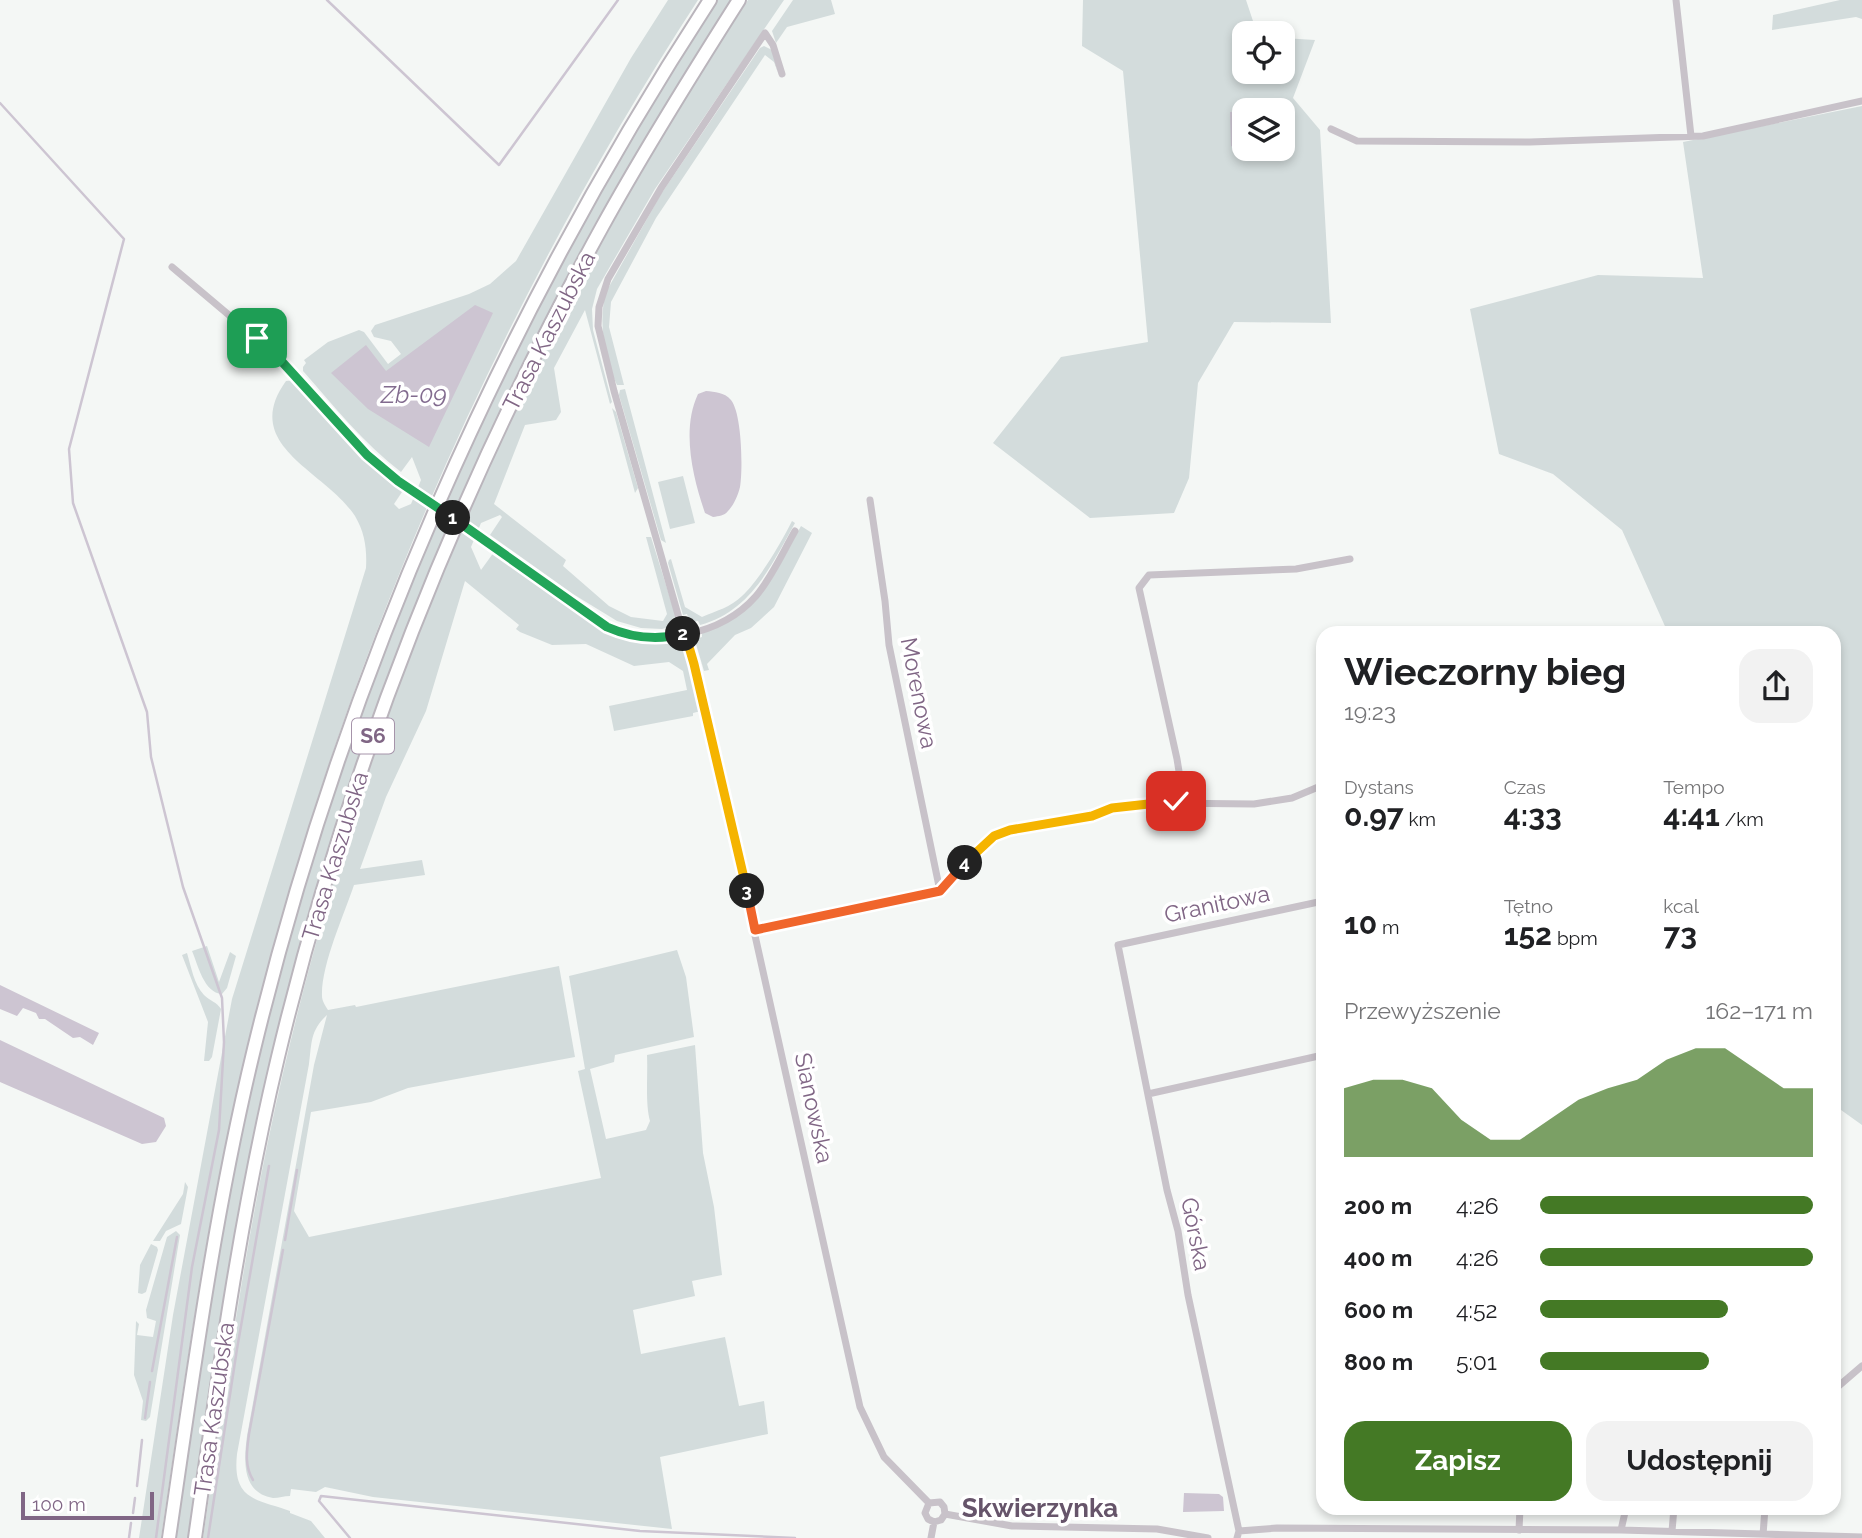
<!DOCTYPE html>
<html lang="pl">
<head>
<meta charset="utf-8">
<style>
	body { margin:0; font-family:Raleway,sans-serif; background:#f2f2f2; color:#202124; height:100vh; display:flex; flex-direction:column; font-size:26px; white-space:nowrap }
	* { box-sizing:border-box; margin:0 }
	p { font-size:23px; color:#757577 }
	.icon { flex:none; width:38px; height:38px; fill:none; stroke:currentColor; stroke-width:2; stroke-linecap:round; stroke-linejoin:round }
	.map { position:relative; flex:1; overflow:hidden }
	.details { position:absolute; left:1316px; top:626px; width:525px; height:889px; display:flex; flex-direction:column; background:#fff; border-radius:21px; box-shadow:0 4px 10px #0003 }
	.details>* { flex:none }
	.fabs { position:absolute; left:1232px; top:21px; display:grid; gap:14px }
	.fabs a { display:grid; place-items:center; width:63px; height:63px; border-radius:14px; background:#fff; box-shadow:0 4px 10px #0003; font-size:35px }
	.scale { position:absolute; left:21px; bottom:18px; width:133px; box-sizing:border-box; padding-left:7px; border:4px solid #806685; border-top:0; font-size:19px; line-height:24px; white-space:nowrap; color:#806685; -webkit-text-stroke:5px #fff; paint-order:stroke }
	.pin { position:absolute; display:grid; place-items:center; width:60px; height:60px; color:#fff; margin:-30px; border-radius:14px; box-shadow:0 4px 10px #0006 }
	.km { position:absolute; width:35px; height:35px; margin:-18px; border-radius:50%; background:#222; color:#fff; font-size:19px; line-height:35px; text-align:center }
	.round { display:grid; place-items:center; flex:none; width:74px; height:74px; border-radius:21px; background:#f2f2f2 }
	.headline { display:flex; align-items:center; justify-content:space-between; height:119px; padding:0 28px }
	h1 { font-size:38px; font-weight:700; line-height:52px }
	.metrics { display:grid; grid-template-columns:repeat(3,1fr); gap:10px; height:119px; padding:7px 28px }
	.metrics div { display:grid; align-content:center }
	.metrics b { font-size:30px; font-weight:700 }
	.metrics small { font-size:19px; font-weight:400 }
	.metrics p { font-size:19px }
	.chart { height:196px; padding:14px 28px }
	.chart p { display:flex; justify-content:space-between }
	.chart svg { width:100%; height:126px; margin-top:7px; fill:#447925; opacity:.7 }
	.action { display:flex; gap:14px; margin-top:auto; padding:14px 28px }
	.action a { flex:1; height:80px; border-radius:21px; background:#447925; color:#fff; font-size:28px; font-weight:700; line-height:80px; text-align:center }
	.action a+a { background:#f2f2f2; color:#202124 }
	ul { padding:0 28px; list-style:none; font-size:23px }
	li { display:grid; grid-template-columns:112px 84px 1fr; align-items:center; height:52px }
	li i { height:18px; border-radius:9px; background:#447925 }
	.map>svg:first-child { display:block }
	.green { fill:#d3dcdc; fill-rule:evenodd }
	.water { fill:#cdc5d2 }
	.lines { fill:none; stroke-linecap:round; stroke-linejoin:round }
	.stream { stroke:#cdc5d2; stroke-width:2.5 }
	.highway-casing { stroke:#bab5bc; stroke-width:16 }
	.street { stroke:#c8c2c9; stroke-width:7 }
	.highway { stroke:#fff; stroke-width:12 }
	.street-bridge { stroke:#c8c2c9; stroke-width:7 }
	.split-1-casing { stroke:#fff; stroke-width:14 }
	.split-2-casing { stroke:#fff; stroke-width:14 }
	.split-3-casing { stroke:#fff; stroke-width:14 }
	.split-4-casing { stroke:#fff; stroke-width:14 }
	.split-5-casing { stroke:#fff; stroke-width:14 }
	.split-1 { stroke:#22a559; stroke-width:9 }
	.split-2 { stroke:#22a559; stroke-width:9 }
	.split-3 { stroke:#f5b400; stroke-width:9 }
	.split-4 { stroke:#f0652b; stroke-width:9 }
	.split-5 { stroke:#f5b400; stroke-width:9 }
	.labels { text-anchor:middle; stroke-width:7; stroke-linejoin:round; paint-order:stroke }
	.shield { fill:#fff; stroke:#a694aa; stroke-width:2 }
	.shield-label { font-size:21px; font-weight:bold; fill:#806685 }
	.street-label { font-size:23px; fill:#806685; stroke:#fff }
	.water-label { font-size:24px; font-style:italic; fill:#826b8f; stroke:#fff }
	.quarter-label { font-size:26px; font-weight:bold; fill:#66546a; stroke:#fff }
</style>
</head>
<body>
<div class="map">
<svg width="1862" height="1538" viewBox="0 0 1862 1538">
	<rect width="100%" height="100%" fill="#f4f7f5"/>
	<path class="green" d="M668,0H698C485,328 330,692 241,1074C205,1227 184,1383 161,1538H139L173,1315L232,999L366,568C367,549 365,533 355,516C326,471 239,446 286,381L296,380L348,441L404,489L394,504L399,509L411,504L421,480L412,457L401,472C363,443 335,407 303,371V367L306,363L304,360L328,342L359,330L364,332L388,364L401,354L391,341L374,337L371,331L375,325L469,294L490,284L516,261L631,58Z
		M714,0H732L634,158L538,334L454,514L403,638L300,954L190,1538H175L212,1285L238,1146L268,1015L304,886L344,759L390,633L467,448L588,209Z
		M748,0H784L655,189L597,289L592,309L593,330L612,402L610,404L585,310L554,368L561,412L556,420L525,425L494,504L566,560L563,566L609,606L631,617L663,621L667,614L646,537H651L676,617L672,618L673,626L662,629L641,628L617,621L573,594L490,535L502,517L500,515L481,523L471,547L481,570L494,552L609,631L643,641H681L684,644L701,711L693,713V716L614,731L609,706L687,690L683,671L669,662L634,666L586,644L552,645L520,632L516,629L519,625L465,581L426,711L386,797L360,869L422,860L425,875L354,885C344,915 321,965 322,996C322,1001 325,1005 328,1010L355,1005L356,1007L559,966L575,1057L408,1088L371,1102L311,1112L294,1211L309,1237L601,1178L578,1071L585,1069L569,976L677,950L686,977L694,1037L615,1055L614,1062L590,1069L606,1139L646,1130L650,1121C645,1103 648,1075 647,1055L695,1045L703,1153L714,1207L722,1275L692,1281L695,1296L633,1310L641,1354L725,1337L739,1406L764,1401L768,1434L660,1457L672,1529L373,1497L325,1487L316,1492L291,1489L290,1496C284,1496 279,1498 273,1498C241,1493 244,1459 247,1436L314,1065L327,1015C310,1031 312,1042 309,1064L237,1454C232,1501 257,1499 290,1511V1513L311,1521L325,1538H203C226,1382 247,1227 283,1073C346,803 444,537 575,292C628,192 686,95 748,0Z
		M793,0H831L835,14L787,27L776,43L772,31Z
		M1083,0H1246L1257,33H1244V72H1283V38L1315,40L1293,98L1320,130L1331,323L1234,322L1198,383L1189,478L1174,513L1090,518L993,443L1061,357L1148,342L1123,71L1082,46ZM1244,110H1283V149H1244Z
		M1840,0H1862V19L1856,17L1772,30L1773,15Z
		M764,46L772,50L778,73L774,62L765,55L656,218L611,302L609,327L624,385H617C604,359 598,320 606,292L661,194L760,48Z
		M1862,106V1125L1841,1110L1834,1087V634L1668,633L1622,530L1553,474L1499,454L1470,309L1598,275L1703,278L1683,142Z
		M625,389L666,543L661,540L619,395L620,390Z
		M612,408L616,412L638,488L635,493Z
		M683,476L695,523L670,529L658,482Z
		M792,521L795,523C771,566 751,611 700,625L698,621L690,622L687,614L683,615L668,563L669,560L671,559L685,607L702,617C716,611 731,607 742,596C760,579 781,543 792,521Z
		M801,526L812,533L774,607L751,628L735,635L707,664L709,670L704,671L696,644L699,638L702,637V633C759,616 774,575 801,526Z
		M207,946L219,982L230,952L236,956L227,988L222,994C204,993 198,965 192,951Z
		M187,953C191,966 194,985 204,995C210,1001 217,1002 221,1009L212,1057L209,1061H204L208,1022L182,955Z
		M185,1182L188,1187L181,1224L166,1231L160,1241H153L183,1194Z
		M176,1231L180,1235L150,1417L146,1421L141,1420L143,1401L134,1375L136,1321L139,1324L137,1335L153,1337L156,1321L147,1318L146,1310L167,1237Z
		M151,1244L157,1247L158,1250L146,1292L142,1294L138,1293L140,1265Z"/>
	<path class="water" d="M1244,111V151L1231,146L1230,112Z
		M475,305L493,313L429,447L368,409L331,373L366,345L386,371Z
		M706,391C715,392 724,392 731,400C742,414 743,469 740,487C738,495 734,505 728,511C724,516 719,516 713,517L705,513C693,478 681,430 698,394Z
		M0,985L99,1033L93,1045L80,1037L73,1038L45,1019H39L36,1013L23,1008L17,1016L0,1009Z
		M0,1040L164,1118L166,1126L156,1142L142,1144L0,1082Z
		M1184,1493L1219,1494L1223,1497L1224,1511L1183,1512Z"/>
	<g class="lines">
		<path class="stream" d="M327,0L499,165L618,0
			M0,103L124,239L69,449L73,503L147,712L151,757L183,887L222,998L224,1042L219,1130L192,1267L156,1538
			M285,1240L297,1170
			M152,1371L177,1237
			M145,1418L150,1382
			M253,1480C244,1465 247,1450 249,1434L283,1250
			M137,1486L142,1440
			M133,1513L135,1498
			M129,1538L131,1523
			M208,1538L237,1349L269,1166
			M350,1538L319,1501L321,1496L640,1531L795,1538"/>
		<g class="highway-casing">
			<path id="highway" d="M169,1538C193,1374 215,1210 254,1049C344,677 501,321 710,0
				M195,1538C218,1377 240,1216 278,1057C347,768 459,487 602,227C645,149 692,74 739,0"/>
		</g>
		<path class="street" d="M1676,0L1691,136
			M782,74L773,45L765,33L661,188L608,279L599,307L598,326L614,391L703,702L860,1407L884,1457L929,1503
			M1331,129L1357,141L1530,142L1703,136L1862,101
			M172,267L274,353L367,455L414,491
			M870,500L885,601L889,645L940,891
			M478,536L607,627C654,648 721,636 756,596C772,577 783,552 795,531
			M1176,801L1182,790L1177,759L1139,588L1149,575L1296,569L1350,559
			M940,891L950,878L985,843L994,836L1010,830L1092,816L1112,808L1161,803L1254,804L1292,798L1323,785
			M755,930L940,891
			M1148,1094L1323,1055
			M1834,1390L1862,1366
			M929,1503L925,1513L928,1519L934,1522L941,1520L945,1514
			M929,1503L940,1502L944,1507L945,1514
			M945,1514L1012,1526L1157,1529L1208,1538
			M1519,1530L1520,1508
			M1621,1530L1626,1508
			M1239,1531L1188,1295L1178,1231L1167,1190L1118,945L1323,901
			M1672,1531L1674,1508
			M1763,1535L1765,1508
			M931,1538L934,1522
			M1237,1538L1239,1531L1277,1528L1621,1530L1862,1537"/>
		<use href="#highway" class="highway"/>
		<path class="street-bridge" d="M414,491L478,536"/>
	</g>
	<g class="lines">
		<g class="split-1-casing">
			<path id="split-1" d="M257,338L274,353L367,455L398,481L453,518"/>
		</g>
		<g class="split-2-casing">
			<path id="split-2" d="M453,518L607,627C632,638 656,641 683,634"/>
		</g>
		<g class="split-3-casing">
			<path id="split-3" d="M683,634L685,633L694,664L747,891"/>
		</g>
		<g class="split-4-casing">
			<path id="split-4" d="M747,891L755,930L940,891L965,863"/>
		</g>
		<g class="split-5-casing">
			<path id="split-5" d="M965,863L994,836L1010,830L1092,816L1112,808L1176,801"/>
		</g>
		<use href="#split-1" class="split-1"/>
		<use href="#split-2" class="split-2"/>
		<use href="#split-3" class="split-3"/>
		<use href="#split-4" class="split-4"/>
		<use href="#split-5" class="split-5"/>
	</g>
	<g class="labels">
		<rect class="shield" x="352" y="718.5" width="42" height="35" rx="5"/>
		<g class="shield-label">
			<text x="373" y="743">S6</text>
		</g>
		<g class="street-label">
			<text transform="translate(549 331) rotate(-63)" y="8">Trasa Kaszubska</text>
			<text transform="translate(919 693) rotate(79)" y="8">Morenowa</text>
			<text transform="translate(335 856) rotate(-73)" y="8">Trasa Kaszubska</text>
			<text transform="translate(1217 904) rotate(-12)" y="8">Granitowa</text>
			<text transform="translate(814 1108) rotate(78)" y="8">Sianowska</text>
			<text transform="translate(1196 1234) rotate(79)" y="8">Górska</text>
			<text transform="translate(214 1409) rotate(-82)" y="8">Trasa Kaszubska</text>
		</g>
		<g class="water-label">
			<text x="414" y="403">Zb-09</text>
		</g>
		<g class="quarter-label">
			<text x="1040" y="1517">Skwierzynka</text>
		</g>
	</g>
</svg>
<div class="fabs">
<a><svg class="icon" aria-label="locate" viewBox="0 0 24 24"><circle cx="12" cy="12" r="6"/><path d="M12 2v4M12 18v4M2 12h4M18 12h4"/></svg></a>
<a><svg class="icon" aria-label="layers" viewBox="0 0 24 24"><path d="M12 4l9 5-9 5-9-5zM3 14l9 5 9-5"/></svg></a>
</div>
<div class="scale">100 m</div>
<div class="pin" style="left:257px;top:338px;background:#1e9e55"><svg class="icon" aria-label="arrive" viewBox="0 0 24 24"><path d="M6 21V4h12l-3 4 3 4H6"/></svg></div>
<div class="pin" style="left:1176px;top:801px;background:#d93025"><svg class="icon" aria-label="check" viewBox="0 0 24 24"><path d="M5 12l5 5 9-10"/></svg></div>
<b class="km" style="left:453px;top:518px">1</b>
<b class="km" style="left:683px;top:634px">2</b>
<b class="km" style="left:747px;top:891px">3</b>
<b class="km" style="left:965px;top:863px">4</b>
<section class="details">
<div class="headline"><div><h1>Wieczorny bieg</h1><p>19:23</p></div><a class="round"><svg class="icon" aria-label="share" viewBox="0 0 24 24"><path d="M12 15V3M7 8l5-5 5 5M5 13v7h14v-7"/></svg></a></div>
<div class="metrics">
<div><p>Dystans</p><b>0.97<small> km</small></b></div>
<div><p>Czas</p><b>4:33</b></div>
<div><p>Tempo</p><b>4:41<small> /km</small></b></div>
</div>
<div class="metrics">
<div><b>10<small> m</small></b></div>
<div><p>Tętno</p><b>152<small> bpm</small></b></div>
<div><p>kcal</p><b>73</b></div>
</div>
<div class="chart"><p><span>Przewyższenie</span>162–171 m</p>
<svg viewBox="0 0 160 44" preserveAspectRatio="none"><path d="M0 44V20L10 17L20 17L30 20L40 31L50 38L60 38L70 31L80 24L90 20L100 17L110 10L120 6L130 6L140 13L150 20L160 20V44z"/></svg>
</div>
<ul>
<li><b>200 m</b>4:26<i style="width:100%"></i></li>
<li><b>400 m</b>4:26<i style="width:100%"></i></li>
<li><b>600 m</b>4:52<i style="width:69%"></i></li>
<li><b>800 m</b>5:01<i style="width:62%"></i></li>
</ul>
<div class="action"><a>Zapisz</a><a>Udostępnij</a></div>
</section>
</div>
</body>
</html>
